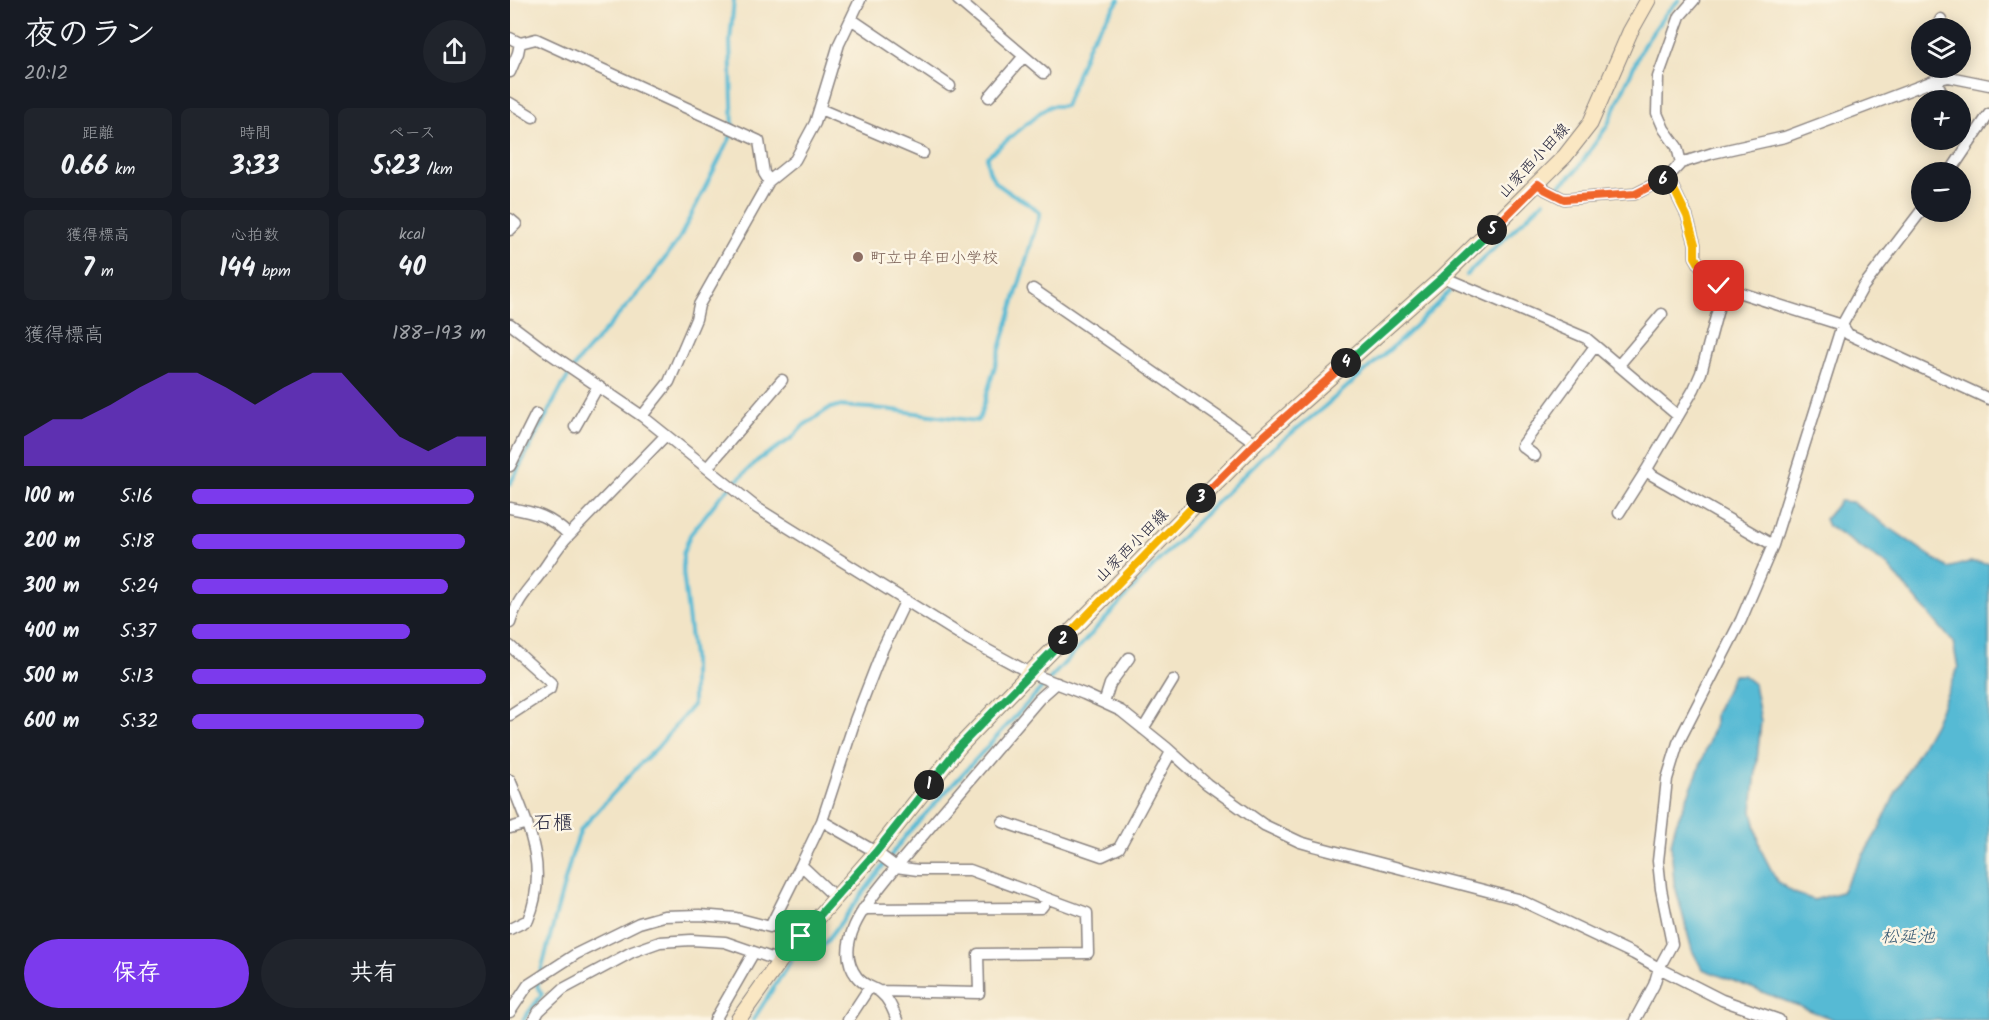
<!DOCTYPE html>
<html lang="ja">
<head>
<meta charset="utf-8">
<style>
	body { margin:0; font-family:Kalam,"Klee One",sans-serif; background:#20242c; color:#f1f3f6; height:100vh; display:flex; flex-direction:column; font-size:22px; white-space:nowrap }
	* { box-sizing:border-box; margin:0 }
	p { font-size:20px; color:#9ea1a6 }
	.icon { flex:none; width:33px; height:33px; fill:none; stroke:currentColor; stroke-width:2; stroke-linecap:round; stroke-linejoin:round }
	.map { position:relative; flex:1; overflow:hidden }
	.panel { display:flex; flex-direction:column; background:#171b24; width:510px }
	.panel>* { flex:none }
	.controls { position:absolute; left:1401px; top:18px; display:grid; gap:12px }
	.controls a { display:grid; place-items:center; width:60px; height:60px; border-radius:50%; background:#171b24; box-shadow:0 3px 15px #0003; font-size:30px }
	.pin { position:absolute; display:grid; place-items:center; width:51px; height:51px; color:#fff; margin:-26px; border-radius:12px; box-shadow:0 3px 9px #0006 }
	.km { position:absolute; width:30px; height:30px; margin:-15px; border-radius:50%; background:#222; color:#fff; font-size:16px; line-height:30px; text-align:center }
	.round { display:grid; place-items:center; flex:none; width:63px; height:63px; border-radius:32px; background:#20242c }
	.head { display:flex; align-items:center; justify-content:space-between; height:102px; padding:0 24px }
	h1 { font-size:33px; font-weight:700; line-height:45px }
	.stats { display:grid; grid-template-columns:repeat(3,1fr); gap:9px; height:102px; padding:6px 24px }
	.stats div { display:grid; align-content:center; border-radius:9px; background:#20242c; text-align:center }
	.stats b { font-size:26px; font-weight:700 }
	.stats small { font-size:16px; font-weight:400 }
	.stats p { font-size:16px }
	.chart { height:168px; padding:12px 24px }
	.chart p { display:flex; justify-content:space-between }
	.chart svg { width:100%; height:108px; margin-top:6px; fill:#7c3aed; opacity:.7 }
	.cta { display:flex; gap:12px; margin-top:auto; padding:12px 24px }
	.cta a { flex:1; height:69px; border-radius:36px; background:#7c3aed; color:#fff; font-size:24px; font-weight:700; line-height:69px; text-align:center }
	.cta a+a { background:#20242c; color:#f1f3f6 }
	ul { padding:0 24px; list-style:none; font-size:20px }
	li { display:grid; grid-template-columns:96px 72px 1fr; align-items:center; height:45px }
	li i { height:15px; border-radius:8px; background:#7c3aed }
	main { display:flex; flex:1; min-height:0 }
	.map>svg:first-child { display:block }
	.water { fill:#56bad4; stroke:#3c6e88; stroke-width:1.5 }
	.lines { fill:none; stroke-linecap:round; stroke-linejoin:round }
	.stream { stroke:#56bad4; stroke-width:4 }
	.street-casing { stroke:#8a8380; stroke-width:13 }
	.secondary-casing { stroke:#8a8380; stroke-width:17 }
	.street { stroke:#fff; stroke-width:10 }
	.secondary { stroke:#fae7c3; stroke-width:15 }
	.split-1-casing { stroke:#fff; stroke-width:12 }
	.split-2-casing { stroke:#fff; stroke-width:12 }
	.split-3-casing { stroke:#fff; stroke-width:12 }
	.split-4-casing { stroke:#fff; stroke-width:12 }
	.split-5-casing { stroke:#fff; stroke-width:12 }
	.split-6-casing { stroke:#fff; stroke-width:12 }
	.split-7-casing { stroke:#fff; stroke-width:12 }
	.split-1 { stroke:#22a559; stroke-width:8 }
	.split-2 { stroke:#22a559; stroke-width:8 }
	.split-3 { stroke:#f5b400; stroke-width:8 }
	.split-4 { stroke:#f0652b; stroke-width:8 }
	.split-5 { stroke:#22a559; stroke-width:8 }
	.split-6 { stroke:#f0652b; stroke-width:8 }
	.split-7 { stroke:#f5b400; stroke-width:8 }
	.education-dot { fill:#8d6e63; stroke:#fcf5e5; stroke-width:2 }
	.labels { text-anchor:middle; stroke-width:5; stroke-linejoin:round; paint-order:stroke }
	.street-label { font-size:16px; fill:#22223b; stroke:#fcf5e5 }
	.education-label { font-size:16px; fill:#785e54; stroke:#fcf5e5; text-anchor:start }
	.water-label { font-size:18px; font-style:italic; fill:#345771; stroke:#fcf5e5 }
	.quarter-label { font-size:20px; fill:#22223b; stroke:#fcf5e5 }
</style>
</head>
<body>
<main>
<section class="panel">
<div class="head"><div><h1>夜のラン</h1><p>20:12</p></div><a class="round"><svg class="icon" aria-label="share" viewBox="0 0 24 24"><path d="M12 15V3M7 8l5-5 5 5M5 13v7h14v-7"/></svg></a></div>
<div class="stats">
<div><p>距離</p><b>0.66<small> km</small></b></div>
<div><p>時間</p><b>3:33</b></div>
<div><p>ペース</p><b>5:23<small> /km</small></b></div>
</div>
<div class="stats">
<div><p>獲得標高</p><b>7<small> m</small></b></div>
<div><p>心拍数</p><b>144<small> bpm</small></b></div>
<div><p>kcal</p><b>40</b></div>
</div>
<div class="chart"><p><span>獲得標高</span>188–193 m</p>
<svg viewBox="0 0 160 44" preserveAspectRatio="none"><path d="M0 44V32L10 25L20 25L30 19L40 12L50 6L60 6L70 12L80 19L90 12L100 6L110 6L120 19L130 32L140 38L150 32L160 32V44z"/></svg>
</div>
<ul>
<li><b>100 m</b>5:16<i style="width:96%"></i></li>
<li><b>200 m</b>5:18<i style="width:93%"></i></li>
<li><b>300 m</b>5:24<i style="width:87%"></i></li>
<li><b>400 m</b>5:37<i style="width:74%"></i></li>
<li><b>500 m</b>5:13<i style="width:100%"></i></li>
<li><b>600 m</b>5:32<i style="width:79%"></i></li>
</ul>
<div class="cta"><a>保存</a><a>共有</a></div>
</section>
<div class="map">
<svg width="1479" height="1020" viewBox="0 0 1479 1020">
	<rect width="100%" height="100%" fill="#fcf5e5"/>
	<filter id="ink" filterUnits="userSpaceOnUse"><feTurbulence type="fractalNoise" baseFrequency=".0167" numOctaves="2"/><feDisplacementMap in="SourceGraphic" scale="12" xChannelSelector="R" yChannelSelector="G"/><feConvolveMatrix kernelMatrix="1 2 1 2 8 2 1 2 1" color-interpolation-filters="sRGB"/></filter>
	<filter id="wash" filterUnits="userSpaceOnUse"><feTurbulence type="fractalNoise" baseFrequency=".008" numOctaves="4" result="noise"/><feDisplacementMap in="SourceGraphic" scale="24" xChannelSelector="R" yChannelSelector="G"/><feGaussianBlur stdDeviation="1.35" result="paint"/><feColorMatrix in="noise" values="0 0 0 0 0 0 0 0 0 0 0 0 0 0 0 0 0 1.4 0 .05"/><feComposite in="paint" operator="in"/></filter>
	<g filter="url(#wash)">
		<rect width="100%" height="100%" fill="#f2e4c6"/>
		<path class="water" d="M1330,501L1342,502L1438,568L1459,562L1479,563V1020H1325L1192,969L1182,950L1164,882L1161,845L1165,826L1187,774L1205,724V714L1223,675H1233L1244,684L1251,721L1242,811L1251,850L1267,881L1284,893L1304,900L1331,892L1369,829L1386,792L1424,724L1448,668L1443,642L1377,565L1318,526L1315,519Z"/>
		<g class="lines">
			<path class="stream" d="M1050,185L1066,171L1097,126L1133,46L1157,12L1169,0
				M956,275L1034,201
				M0,484L51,388L68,361L138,282L169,239L223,132L220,41L224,0
				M30,975L61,858L71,829L130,764L147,748L183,705V657L173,571V554L180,535L209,498L248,460L282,438L294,425L318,409L327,406L375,409L467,421L470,417L530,213C510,192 477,192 477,157L532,111L540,106H555L580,41L609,0
				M13,1020L32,994L27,986L28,982
				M243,1020L284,956L308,953L397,834L655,554L751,458L814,407L894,337L940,291"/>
		</g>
	</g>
	<g filter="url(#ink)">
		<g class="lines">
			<g class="street-casing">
				<path id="street" d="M448,0L534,73
					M341,19L440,86
					M1426,28L1431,19
					M0,38L10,43L8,53L0,72
					M10,43L26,39L249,141L254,173L259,181
					M1426,80L1432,94L1428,100
					M479,97L514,56
					M0,103L23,117
					M310,109L413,153
					M1171,163L1167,147L1154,129L1147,113L1148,77L1170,16L1184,0
					M1440,172L1479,114
					M1158,177L1177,216L1185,244V257L1195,274L1209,286L1332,325L1338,334L1479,399
					M1028,184L1036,190L1054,199L1125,194L1158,177L1171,163L1203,153L1275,137L1426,80L1439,77L1479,85
					M0,219L6,224L0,230
					M933,277L1076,338L1167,415
					M523,289L746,443
					M1215,289L1211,298L1191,373L1184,389L1137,469L1142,475L1263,545
					M0,324L32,348L132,416L247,508L459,640L520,673L574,694L611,711L657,748L697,784L754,825L790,842L804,846L1008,899L1124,954L1149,968L1212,1000L1269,1020
					M1108,366L1152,314
					M132,416L159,382L186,319L189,305L259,181L285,160L305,123L329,44L350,0
					M65,427L88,386
					M1025,456L1012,446L1085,346
					M0,466L26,414
					M197,468L272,380
					M0,508C27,513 39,516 59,535C47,547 40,561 30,574C15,594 8,598 0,623
					M1109,513L1137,469
					M59,535L156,435
					M0,646L41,683L40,689L0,715
					M594,703L600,684L619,658
					M633,729L663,680
					M0,780C19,827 39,870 18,920L0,929
					M312,821L366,852L386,867C365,894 319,941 347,977C354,986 363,987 370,992C379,999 383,1010 387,1020
					M493,822L592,856L609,848L661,752
					M0,828L17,823
					M386,867L529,699L547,683
					M325,897L291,865L312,821L345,720L373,648L396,600
					M353,909L531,908L538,899
					M369,991L469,993L468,954L578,953L577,913L460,870H408L386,867
					M0,1012L18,985L66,954L129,923L154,916L190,915L226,918L260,927L291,865
					M24,1020L29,1011L53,989L122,952L150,942L181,940L215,942L270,961
					M205,1020L244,952
					M338,1020L359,988
					M1125,1020L1144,985L1149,968L1162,944L1151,889L1148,861L1157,779L1168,743L1231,620L1263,545L1332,325L1353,287L1412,210"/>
			</g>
			<g class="secondary-casing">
				<path id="secondary" d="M228,1020L270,961L366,852L449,747L520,673L746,443L933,277L1055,156L1080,124L1120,32L1138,0"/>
			</g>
			<use href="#street" class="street"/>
			<use href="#secondary" class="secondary"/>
		</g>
	</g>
	<g class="lines" filter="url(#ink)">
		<g class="split-1-casing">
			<path id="split-1" d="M291,936L366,852L419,785"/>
		</g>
		<g class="split-2-casing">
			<path id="split-2" d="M419,785L449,747L553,640"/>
		</g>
		<g class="split-3-casing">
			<path id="split-3" d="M553,640L691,498"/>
		</g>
		<g class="split-4-casing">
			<path id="split-4" d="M691,498L746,443L836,363"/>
		</g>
		<g class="split-5-casing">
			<path id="split-5" d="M836,363L933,277L982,230"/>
		</g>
		<g class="split-6-casing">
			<path id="split-6" d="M982,230L1028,184L1036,190L1054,199L1125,194L1153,180"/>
		</g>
		<g class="split-7-casing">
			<path id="split-7" d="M1153,180L1158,177L1177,216L1185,244V257L1195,274L1209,286"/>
		</g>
		<use href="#split-1" class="split-1"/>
		<use href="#split-2" class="split-2"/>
		<use href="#split-3" class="split-3"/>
		<use href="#split-4" class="split-4"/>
		<use href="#split-5" class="split-5"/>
		<use href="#split-6" class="split-6"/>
		<use href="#split-7" class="split-7"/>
	</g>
	<circle class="education-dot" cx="348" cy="257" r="6"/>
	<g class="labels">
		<g class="street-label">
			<text transform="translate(1023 160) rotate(-47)" y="6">山家西小田線</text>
			<text transform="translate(621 545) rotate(-45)" y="6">山家西小田線</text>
		</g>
		<g class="education-label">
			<text x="360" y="263">町立中牟田小学校</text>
		</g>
		<g class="water-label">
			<text x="1398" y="942">松延池</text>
		</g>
		<g class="quarter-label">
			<text x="43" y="829">石櫃</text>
		</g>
	</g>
</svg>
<div class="controls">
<a><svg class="icon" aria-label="layers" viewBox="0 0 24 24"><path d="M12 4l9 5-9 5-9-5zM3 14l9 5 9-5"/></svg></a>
<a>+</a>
<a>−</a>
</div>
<div class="pin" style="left:291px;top:936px;background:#1e9e55"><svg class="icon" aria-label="arrive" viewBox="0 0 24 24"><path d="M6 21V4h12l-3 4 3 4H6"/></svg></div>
<div class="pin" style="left:1209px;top:286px;background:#d93025"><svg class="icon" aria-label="check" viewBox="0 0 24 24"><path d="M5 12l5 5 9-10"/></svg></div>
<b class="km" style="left:419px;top:785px">1</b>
<b class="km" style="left:553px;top:640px">2</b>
<b class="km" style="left:691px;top:498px">3</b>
<b class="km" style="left:836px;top:363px">4</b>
<b class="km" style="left:982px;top:230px">5</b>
<b class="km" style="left:1153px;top:180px">6</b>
</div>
</main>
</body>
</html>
